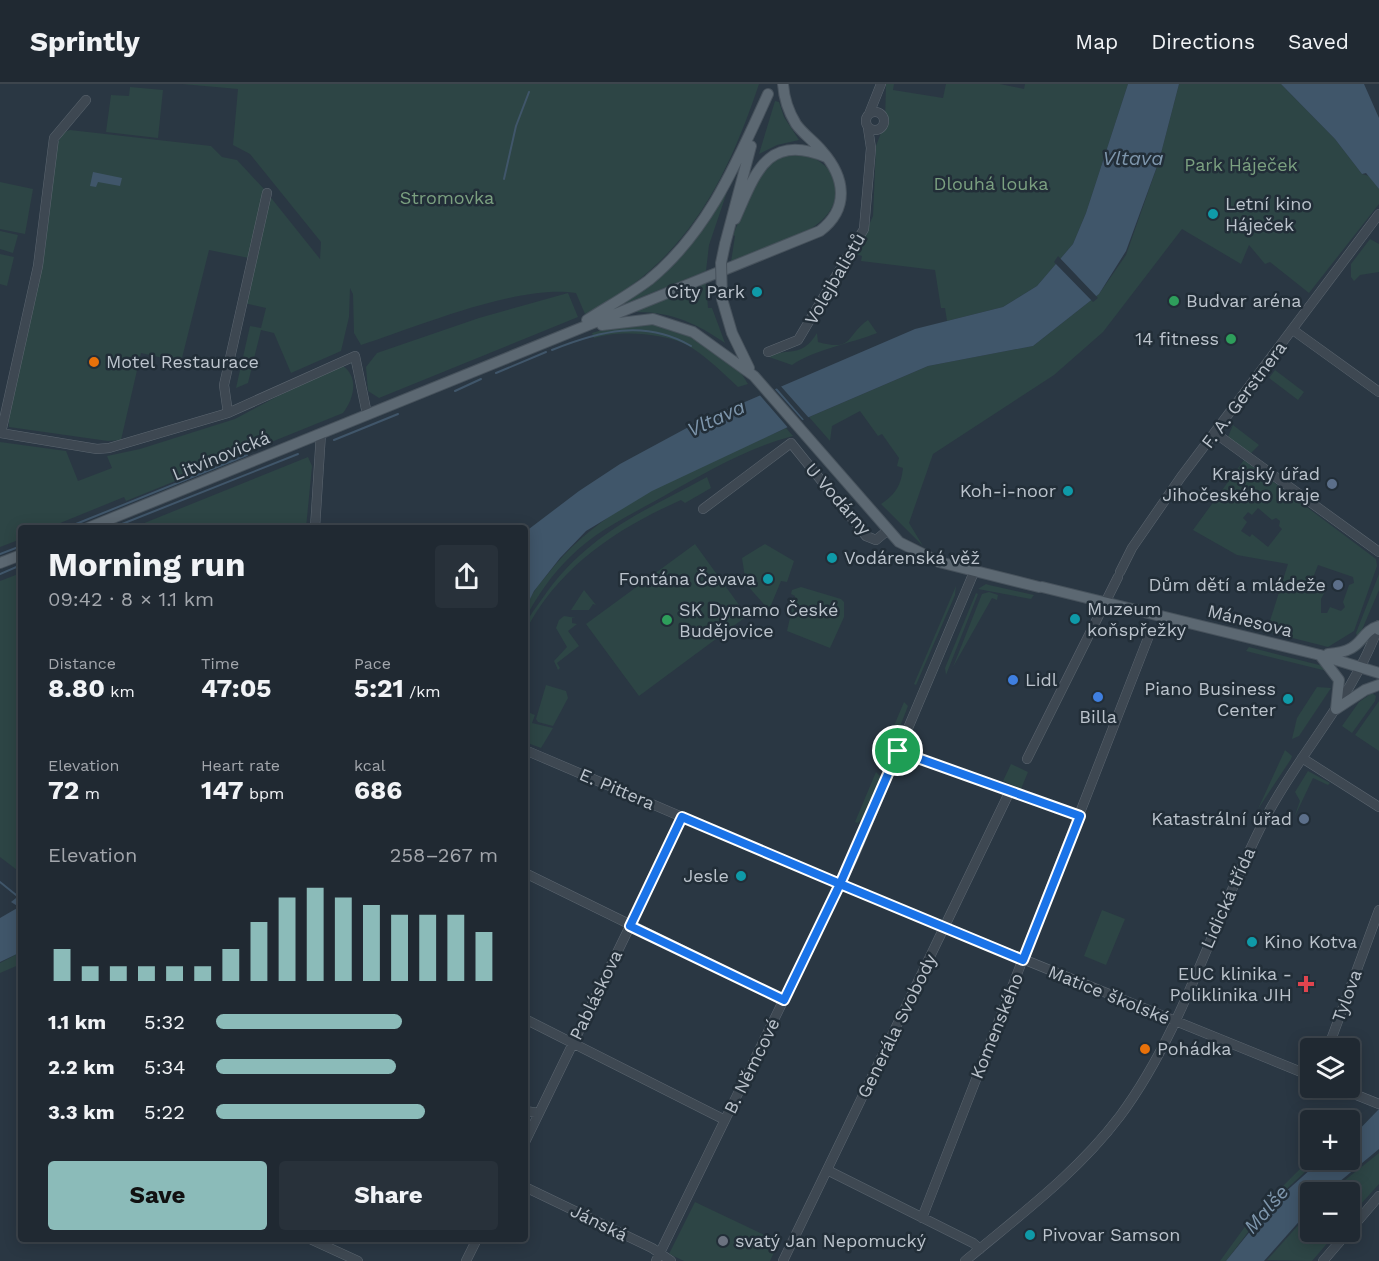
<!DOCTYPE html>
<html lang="en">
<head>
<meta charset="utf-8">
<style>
	body { margin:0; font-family:"Work Sans",sans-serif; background:#28313a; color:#f1f3f6; height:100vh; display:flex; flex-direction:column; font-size:22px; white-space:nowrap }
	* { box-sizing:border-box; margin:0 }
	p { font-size:20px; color:#a2a6ac }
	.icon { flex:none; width:33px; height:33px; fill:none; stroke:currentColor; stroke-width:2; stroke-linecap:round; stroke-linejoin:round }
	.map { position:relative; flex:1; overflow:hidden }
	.side { position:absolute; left:18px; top:441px; width:510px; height:717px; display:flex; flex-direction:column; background:#202932; border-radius:6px; box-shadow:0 3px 15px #0003,0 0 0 2px #3d454d }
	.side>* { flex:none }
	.tools { position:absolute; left:1300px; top:954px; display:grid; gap:12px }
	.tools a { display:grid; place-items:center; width:60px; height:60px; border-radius:6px; background:#202932; box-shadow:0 3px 15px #0003,0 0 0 2px #3d454d; font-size:30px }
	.pin { position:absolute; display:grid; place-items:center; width:51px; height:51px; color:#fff; margin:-26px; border:3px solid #fff; border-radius:50%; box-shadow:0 2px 6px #0007 }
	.round { display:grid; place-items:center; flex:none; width:63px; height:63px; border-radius:6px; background:#28313a }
	.head { display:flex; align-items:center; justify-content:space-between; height:102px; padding:0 30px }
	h1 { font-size:33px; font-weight:700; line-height:45px }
	.figures { display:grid; grid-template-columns:repeat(3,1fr); gap:9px; height:102px; padding:6px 30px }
	.figures div { display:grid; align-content:center }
	.figures b { font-size:26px; font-weight:700 }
	.figures small { font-size:16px; font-weight:400 }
	.figures p { font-size:16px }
	.chart { height:168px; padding:12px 30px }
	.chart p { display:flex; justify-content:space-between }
	.chart svg { width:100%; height:108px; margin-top:6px; stroke:#8bbbb9; stroke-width:6 }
	.cta { display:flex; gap:12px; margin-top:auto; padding:12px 30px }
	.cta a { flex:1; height:69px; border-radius:6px; background:#8bbbb9; color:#111; font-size:24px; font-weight:700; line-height:69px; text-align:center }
	.cta a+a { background:#28313a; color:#f1f3f6 }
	ul { padding:0 30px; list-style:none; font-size:20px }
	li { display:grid; grid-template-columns:96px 72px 1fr; align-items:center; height:45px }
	li i { height:15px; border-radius:8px; background:#8bbbb9 }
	header { display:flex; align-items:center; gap:36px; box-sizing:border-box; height:84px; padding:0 30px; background:#202932; border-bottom:2px solid #3d454d }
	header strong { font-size:28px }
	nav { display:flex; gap:33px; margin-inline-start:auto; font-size:21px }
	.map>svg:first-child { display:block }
	.green { fill:#2d4545; fill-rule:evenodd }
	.water { fill:#40566a }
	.pier { fill:#2a3743 }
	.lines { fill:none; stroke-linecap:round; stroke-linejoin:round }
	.stream { stroke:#40566a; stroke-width:2 }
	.minor-casing { stroke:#5c6670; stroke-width:10 }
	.major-casing { stroke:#47525c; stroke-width:12 }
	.minor { stroke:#3e4852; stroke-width:9 }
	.major { stroke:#5c6872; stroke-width:10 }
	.major-bridge-casing { stroke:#47525c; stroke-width:12; stroke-linecap:butt }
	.major-bridge { stroke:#5c6872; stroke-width:10 }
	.route-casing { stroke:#fff; stroke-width:12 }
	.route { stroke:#1a73e8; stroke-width:8 }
	.culture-dot { fill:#0f9aa8; stroke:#222e38; stroke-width:2 }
	.leisure-dot { fill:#2e9e5b; stroke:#222e38; stroke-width:2 }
	.food-dot { fill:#e8710a; stroke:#222e38; stroke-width:2 }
	.service-dot { fill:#5c6f8a; stroke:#222e38; stroke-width:2 }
	.shop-dot { fill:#3f7fe0; stroke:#222e38; stroke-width:2 }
	.health-dot { fill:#e0444e; stroke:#222e38; stroke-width:2 }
	.worship-dot { fill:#6b7280; stroke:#222e38; stroke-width:2 }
	.labels { text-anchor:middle; stroke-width:5; stroke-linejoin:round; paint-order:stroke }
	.park-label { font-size:18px; fill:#7ba080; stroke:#222e38 }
	.poi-label { font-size:18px; fill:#bbc3cc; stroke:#222e38; text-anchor:start }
	.street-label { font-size:18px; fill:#bbc3cc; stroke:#222e38 }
	.water-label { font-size:20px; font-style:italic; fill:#7e96ac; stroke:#222e38 }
</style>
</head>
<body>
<header>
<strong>Sprintly</strong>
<nav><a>Map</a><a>Directions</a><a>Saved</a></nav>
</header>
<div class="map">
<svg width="1379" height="1177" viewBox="0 0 1379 1177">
	<rect width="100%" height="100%" fill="#2a3743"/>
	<path class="green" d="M182,0H759C725,101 684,180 585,230L576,209C517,200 417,243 361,261L354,249L353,210L350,204L349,233L341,267L291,289L274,249L261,246L248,299L236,304L250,242L261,244L266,224L244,219L254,175L209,166L181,278L141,269L121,356L108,357L9,343L8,330L45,164L55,63L64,48L70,46L211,62L222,73L237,76L264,105L320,175L321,158L250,70L233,61L238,5Z
		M886,0H894L893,6L943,14L946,0H1000L1024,5L1025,0H1128L1086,129L1073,160L1037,202L1003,223L947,237L945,224H941L935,186L861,177L862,172L856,170L873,132L876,62L885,38Z
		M1179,0H1281L1335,55L1362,90L1369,92L1379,105V120L1309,209L1270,178L1265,180L1249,161L1241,180L1182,145L1103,248L1054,291L933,370L909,439L923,462L881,420C896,410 901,401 903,384L897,382L899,374L882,350L878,352L860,327L832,342L830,357L809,333L928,282L1033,262L1099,210L1126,171L1159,77Z
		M130,3L163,6L158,54L106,48L111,11L129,12Z
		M775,17L779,18L784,33L799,56L777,61L759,70Z
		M796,67C815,74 832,80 835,102C843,147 764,165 731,178L735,152L733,151L754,101L771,76Z
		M0,98L33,105L25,150L0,145Z
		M730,99L709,161L706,187L614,224L641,207Z
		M0,147L18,151L13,169L0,165Z
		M1370,155L1379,160V188L1360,191L1354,197L1351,193V180Z
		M0,170L14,173L7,202L0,200Z
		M706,199L708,224H712L725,259C696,239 670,227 634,228Z
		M568,209L578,233L379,314L368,307L366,283L377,269L479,234Z
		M868,236L877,249C849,260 816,265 792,281L769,273C787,262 801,276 817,249L818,258C854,268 845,252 868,236Z
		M653,239L678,244L738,284L748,300L738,303C722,288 706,272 687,261C663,249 620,246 594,254L592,249L619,241Z
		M343,282C360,294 353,316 343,329L126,417L124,413L48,444H21V455L0,463V358L66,367L78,397L112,384L107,372L140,365L235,335L280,311Z
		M1275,286L1304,308L1298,316L1269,294Z
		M1233,341L1259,361L1250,370L1228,353Z
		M786,344L793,352C747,364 705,389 664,412C632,430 597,446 571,472C552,490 537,512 525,535C525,517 536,504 547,491C604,416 703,382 786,344Z
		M308,373L312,382L306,444H132Z
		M1244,376L1376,475L1377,482L1354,547L1328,563L1269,548V540L1288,480L1237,471L1193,446ZM1258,424L1272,436L1276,434L1280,437L1279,442L1282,445L1268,463L1252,450L1250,453L1241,447L1247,438L1243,434L1248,428L1252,431ZM1318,481L1353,493L1354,499L1349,501L1343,518L1345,523L1341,527L1330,523L1327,529H1321V515L1328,502L1313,494Z
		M707,393L711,404L685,419L681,416C616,445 558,483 525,548C525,536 535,525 542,515C586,451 640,429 707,393Z
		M695,460L747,532L639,612L586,540Z
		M765,460L794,477L787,498L781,497L769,526L746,500L742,474Z
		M21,489V789L0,773V497Z
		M1379,490V506L1358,555L1356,549Z
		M986,500L989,501L1034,511L1031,515L978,505Z
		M956,502L955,511L916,601L914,600Z
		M801,503L841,515L844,518V533L830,564L787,547L795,512L791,510L792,506Z
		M584,506L596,521L593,520L589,526H571Z
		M989,508L998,511L997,516L992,514L953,583L982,510Z
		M976,509L978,510L946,591L945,584Z
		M564,532L576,534H572V539L577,540L568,547L579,562L557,579L560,584L558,586L554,577L567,563L556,544L559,536Z
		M1249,563L1323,582L1331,588L1246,567Z
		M546,601L566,607L568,614L553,642L538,638L536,635Z
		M1317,603L1331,604L1299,652L1292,655L1297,634Z
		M1372,609L1376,612L1375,617L1352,649L1342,642L1359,618Z
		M1379,617V667L1355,651Z
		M904,618L908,622L892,663L890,667L883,668Z
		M525,627L535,631L532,639L553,644L541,664L525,658Z
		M1285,666L1292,672L1291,675L1258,725Z
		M1011,680L1028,688L1021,705L1003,697Z
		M1308,687L1330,699L1328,701L1313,694L1294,734L1300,717L1295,708Z
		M876,688L881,693L864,732L858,739L855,738Z
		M1102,826L1125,835L1106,881L1084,872Z
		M21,868V880L0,889V879Z
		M1379,1069V1100L1350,1132V1108H1330Z
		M1311,1074L1318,1076L1268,1122L1226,1177H1220L1252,1133Z
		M695,1118L779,1158L770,1177H684L669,1170Z
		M1311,1127V1148H1337L1312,1177L1267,1176Z"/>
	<path class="water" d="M1128,0H1179L1159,77L1126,167L1099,210L1033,262L928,282L809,333L652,407L586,447L560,474L534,507L525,525V448L579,407L620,380L696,339L915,245L1003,223L1037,202L1073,160L1086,129Z
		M1281,0H1364L1379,34V105L1366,89L1362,90L1335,55Z
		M93,88L122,94L120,102L98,98L96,103L90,102Z
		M21,810V868L0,878V834L19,823L11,818Z
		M1379,1025V1065L1327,1108H1311V1124L1264,1177H1226L1273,1119L1321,1076H1350V1055Z"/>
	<path class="pier" d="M1058,172L1098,214L1093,218L1054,178Z
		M778,299L809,334L810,336L806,338L774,301Z
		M772,302L805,339L790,346L757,308Z"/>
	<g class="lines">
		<path class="stream" d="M504,95L516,42L529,8
			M552,266C599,247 645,235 691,262
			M496,289L546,268
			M455,307L481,295
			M334,356L398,330
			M66,444L247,371
			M112,444L298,370
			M0,470L21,462
			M0,490L21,481
			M0,798L21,815"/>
		<g class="minor-casing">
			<path id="minor" d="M866 37a9 9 0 1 1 18 0a9 9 0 1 1-18 0Z
				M869,30L881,0
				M1293,246L1379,308
				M768,268L798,256L864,145L871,64L868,44
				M228,329L224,301L267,109
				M0,349L97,365L109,364L228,329L355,272L367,330
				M1,349L38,182L54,54L86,16
				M1215,349L1379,468
				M703,425L791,359L866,452L876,456L888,446
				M315,444L321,349
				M1120,488L1132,464L1181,393L1379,130
				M525,666L870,813L1311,992
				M898,667L1080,732
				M1302,674L1379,723
				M1027,675L1118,493
				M525,789L784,916
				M525,935L725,1036
				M1328,964L1379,826
				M1339,1004L1379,1020
				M525,1027L539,1029
				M525,1058L683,733
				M827,1086L973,1159L980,1165
				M525,1103L652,1164L671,1177
				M922,1134L1150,549
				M1350,1146L1379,1112
				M310,1155L358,1177
				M466,1177L477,1155
				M656,1177L854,772L974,488
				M783,1177L1010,707
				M965,1177C1020,1131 1077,1089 1120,1032C1186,943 1215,829 1267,731C1302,665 1354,612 1379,541
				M1323,1177L1348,1148"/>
		</g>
		<g class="major-casing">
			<path id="major" d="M735,135C755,90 767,48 826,73
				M725,160L751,62
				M722,215L732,249L749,284
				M587,236C607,223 629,211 649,196C708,148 737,78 768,10
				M602,241L653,235L693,248L754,292L899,458L939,478L1039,503
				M88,444L820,147C850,124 845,93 822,67C814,57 803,50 796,40C788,27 784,14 783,0
				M0,479L21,471
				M1042,503L1320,571L1379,589
				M1328,570C1366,567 1357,549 1379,542V546
				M1320,571L1339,596L1336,625
				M1336,625L1365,606L1379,601"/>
		</g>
		<use href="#minor" class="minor"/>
		<use href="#major" class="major"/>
		<g class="major-bridge-casing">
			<path id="major-bridge" d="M722,215L721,179L725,160"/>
		</g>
		<use href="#major-bridge" class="major-bridge"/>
	</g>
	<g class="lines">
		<g class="route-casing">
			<path id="route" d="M898,667L840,800L682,733L630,842L784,916L840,800L1023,876L1080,732L898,667"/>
		</g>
		<use href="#route" class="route"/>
	</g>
	<g class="culture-dot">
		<circle cx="1213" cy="130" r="6"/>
		<circle cx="757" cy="208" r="6"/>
		<circle cx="1068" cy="407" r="6"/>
		<circle cx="832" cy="474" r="6"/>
		<circle cx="768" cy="495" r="6"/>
		<circle cx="1075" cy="535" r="6"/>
		<circle cx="1288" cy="615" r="6"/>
		<circle cx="741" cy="792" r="6"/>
		<circle cx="1252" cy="858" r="6"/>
		<circle cx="1030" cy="1151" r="6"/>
	</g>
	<g class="leisure-dot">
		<circle cx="1174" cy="217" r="6"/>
		<circle cx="1231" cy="255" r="6"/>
		<circle cx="667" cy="536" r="6"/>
	</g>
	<g class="food-dot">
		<circle cx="94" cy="278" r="6"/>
		<circle cx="1145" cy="965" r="6"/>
	</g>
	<g class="service-dot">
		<circle cx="1332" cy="400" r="6"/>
		<circle cx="1338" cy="501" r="6"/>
		<circle cx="1304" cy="735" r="6"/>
	</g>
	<g class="shop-dot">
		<circle cx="1013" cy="596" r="6"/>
		<circle cx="1098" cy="613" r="6"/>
	</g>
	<path class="health-dot" d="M1303 891h6v6h6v6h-6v6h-6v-6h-6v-6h6z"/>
	<circle class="worship-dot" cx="723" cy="1157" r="6"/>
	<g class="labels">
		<g class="park-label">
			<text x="1241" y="87">Park Háječek</text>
			<text x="991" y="106">Dlouhá louka</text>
			<text x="447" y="120">Stromovka</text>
		</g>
		<g class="poi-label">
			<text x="1225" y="126">Letní kino<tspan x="1225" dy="21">Háječek</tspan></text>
			<text x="745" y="214" text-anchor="end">City Park</text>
			<text x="1186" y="223">Budvar aréna</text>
			<text x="1219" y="261" text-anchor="end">14 fitness</text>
			<text x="106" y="284">Motel Restaurace</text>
			<text x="1320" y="396" text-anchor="end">Krajský úřad<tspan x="1320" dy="21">Jihočeského kraje</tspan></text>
			<text x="1056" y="413" text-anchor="end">Koh-i-noor</text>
			<text x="844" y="480">Vodárenská věž</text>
			<text x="756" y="501" text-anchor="end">Fontána Čevava</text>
			<text x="1326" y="507" text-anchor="end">Dům dětí a mládeže</text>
			<text x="1087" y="531">Muzeum<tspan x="1087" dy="21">koňspřežky</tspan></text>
			<text x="679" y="532">SK Dynamo České<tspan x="679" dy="21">Budějovice</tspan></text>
			<text x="1025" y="602">Lidl</text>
			<text x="1276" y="611" text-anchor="end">Piano Business<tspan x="1276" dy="21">Center</tspan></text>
			<text x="1098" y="639" text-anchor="middle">Billa</text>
			<text x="1292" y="741" text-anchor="end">Katastrální úřad</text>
			<text x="729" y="798" text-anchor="end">Jesle</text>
			<text x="1264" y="864">Kino Kotva</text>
			<text x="1292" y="896" text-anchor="end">EUC klinika -<tspan x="1292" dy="21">Poliklinika JIH</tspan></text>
			<text x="1157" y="971">Pohádka</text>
			<text x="1042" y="1157">Pivovar Samson</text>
			<text x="735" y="1163">svatý Jan Nepomucký</text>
		</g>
		<g class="street-label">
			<text transform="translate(835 195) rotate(-60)" y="6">Volejbalistů</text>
			<text transform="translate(1244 311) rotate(-53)" y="6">F. A. Gerstnera</text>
			<text transform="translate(221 372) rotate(-22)" y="6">Litvínovická</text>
			<text transform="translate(838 415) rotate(49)" y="6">U Vodárny</text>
			<text transform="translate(1250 537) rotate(14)" y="6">Mánesova</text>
			<text transform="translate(617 705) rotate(23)" y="6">E. Pittera</text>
			<text transform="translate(1228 814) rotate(-66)" y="6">Lidická třída</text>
			<text transform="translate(596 911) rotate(-64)" y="6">Pabláskova</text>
			<text transform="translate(1109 911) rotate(22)" y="6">Matice školské</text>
			<text transform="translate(1347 912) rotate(-70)" y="6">Tylova</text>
			<text transform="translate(897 942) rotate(-64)" y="6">Generála Svobody</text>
			<text transform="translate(997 942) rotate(-68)" y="6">Komenského</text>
			<text transform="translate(752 982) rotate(-64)" y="6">B. Němcové</text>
			<text transform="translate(599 1139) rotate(26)" y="6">Jánská</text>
		</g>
		<g class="water-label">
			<text x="1133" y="81">Vltava</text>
			<text transform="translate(716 334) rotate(-25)" y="7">Vltava</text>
			<text transform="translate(1266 1125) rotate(-49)" y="7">Malše</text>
		</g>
	</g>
</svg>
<div class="tools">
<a><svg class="icon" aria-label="layers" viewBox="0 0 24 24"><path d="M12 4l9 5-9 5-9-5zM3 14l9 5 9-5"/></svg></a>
<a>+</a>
<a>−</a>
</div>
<div class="pin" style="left:898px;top:667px;background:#1e9e55"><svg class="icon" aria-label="arrive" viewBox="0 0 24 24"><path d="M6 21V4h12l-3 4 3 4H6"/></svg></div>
<section class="side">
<div class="head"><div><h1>Morning run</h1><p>09:42 · 8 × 1.1 km</p></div><a class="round"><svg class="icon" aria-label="share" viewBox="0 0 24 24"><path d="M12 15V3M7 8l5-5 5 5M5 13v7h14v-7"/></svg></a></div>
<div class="figures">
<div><p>Distance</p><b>8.80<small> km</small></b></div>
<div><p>Time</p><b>47:05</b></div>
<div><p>Pace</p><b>5:21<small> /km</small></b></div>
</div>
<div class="figures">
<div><p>Elevation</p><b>72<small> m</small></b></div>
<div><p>Heart rate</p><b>147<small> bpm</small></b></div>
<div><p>kcal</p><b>686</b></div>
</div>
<div class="chart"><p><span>Elevation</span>258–267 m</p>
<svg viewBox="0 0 160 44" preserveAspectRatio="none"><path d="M5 44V31M15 44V38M25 44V38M35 44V38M45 44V38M55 44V38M65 44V31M75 44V20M85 44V10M95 44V6M105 44V10M115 44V13M125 44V17M135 44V17M145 44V17M155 44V24"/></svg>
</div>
<ul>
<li><b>1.1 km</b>5:32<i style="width:66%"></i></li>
<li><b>2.2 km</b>5:34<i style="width:64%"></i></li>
<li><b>3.3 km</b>5:22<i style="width:74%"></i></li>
</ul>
<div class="cta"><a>Save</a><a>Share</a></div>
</section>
</div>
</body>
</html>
